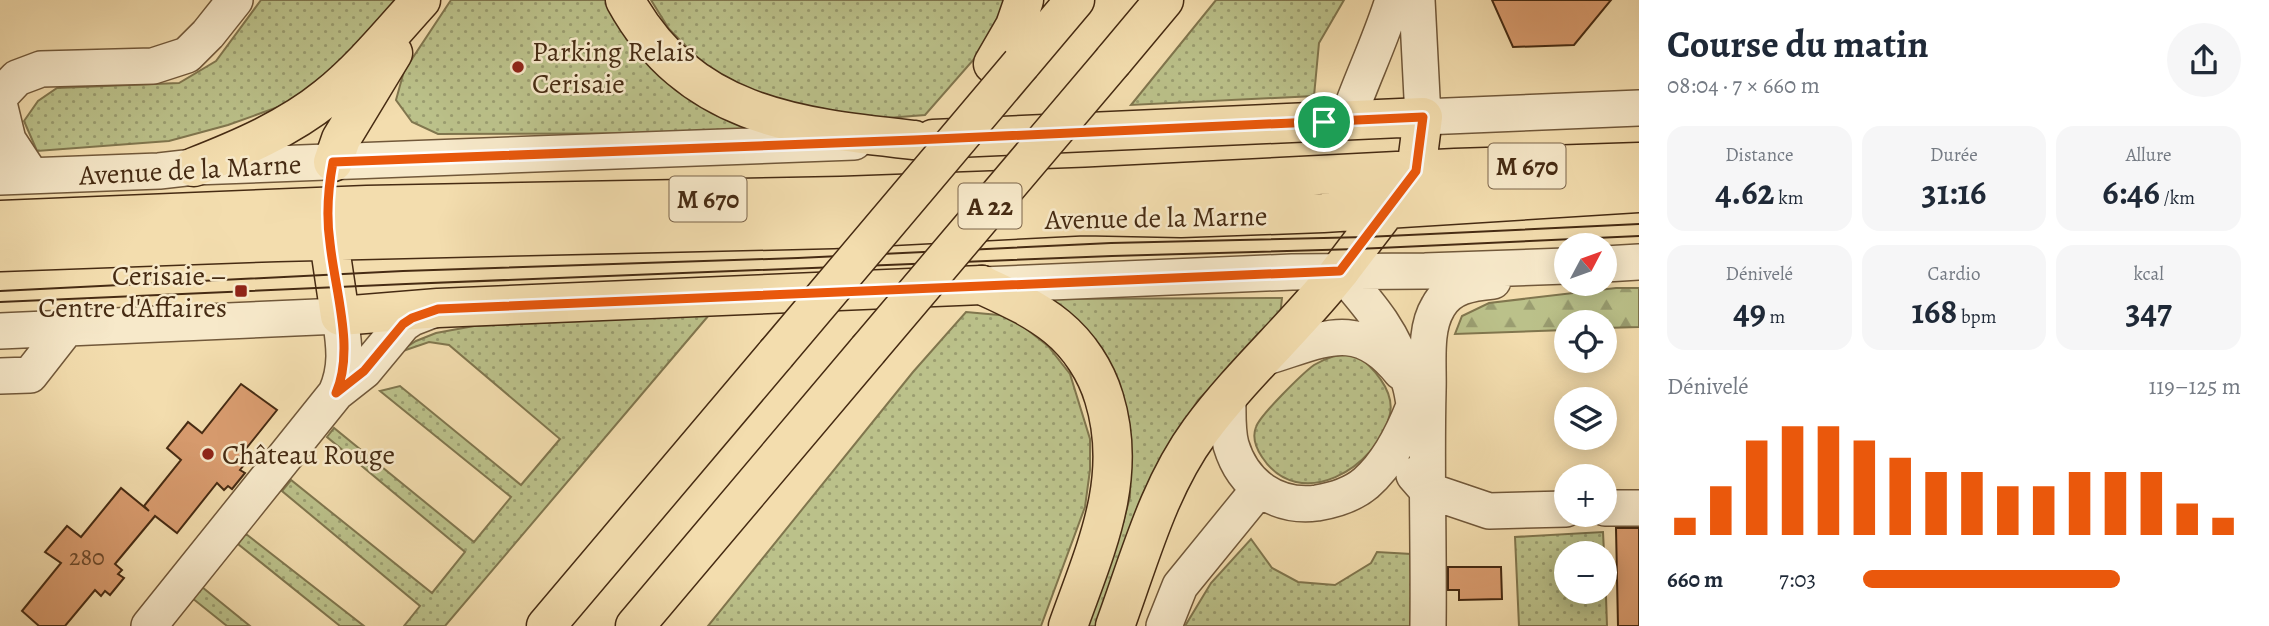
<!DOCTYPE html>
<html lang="fr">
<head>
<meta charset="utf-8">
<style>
	body { margin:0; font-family:Alegreya,serif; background:#f6f6f7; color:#1f2937; height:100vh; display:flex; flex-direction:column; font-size:26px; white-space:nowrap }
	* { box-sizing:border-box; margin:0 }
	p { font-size:23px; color:#747a83 }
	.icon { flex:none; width:38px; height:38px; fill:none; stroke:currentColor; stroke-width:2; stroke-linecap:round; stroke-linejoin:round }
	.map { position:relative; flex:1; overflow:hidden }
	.panel { display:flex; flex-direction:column; background:#fff; width:630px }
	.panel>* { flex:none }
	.needle { width:46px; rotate:49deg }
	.controls { position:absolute; left:1554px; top:233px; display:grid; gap:14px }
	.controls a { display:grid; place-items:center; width:63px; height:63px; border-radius:50%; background:#fff; box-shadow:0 4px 18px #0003; font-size:35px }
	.pin { position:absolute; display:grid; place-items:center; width:60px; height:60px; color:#fff; margin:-30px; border:4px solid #fff; border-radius:50%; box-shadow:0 2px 7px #0007 }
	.round { display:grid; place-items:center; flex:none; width:74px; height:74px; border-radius:37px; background:#f6f6f7 }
	.summary { display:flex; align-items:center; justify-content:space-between; height:119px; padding:0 28px }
	h1 { font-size:38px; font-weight:700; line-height:52px }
	.metrics { display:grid; grid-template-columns:repeat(3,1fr); gap:10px; height:119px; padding:7px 28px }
	.metrics div { display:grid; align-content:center; border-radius:18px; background:#f6f6f7; text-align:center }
	.metrics b { font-size:35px; font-weight:700 }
	.metrics small { font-size:19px; font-weight:400 }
	.metrics p { font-size:19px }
	.chart { height:196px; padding:14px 28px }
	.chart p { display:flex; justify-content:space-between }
	.chart svg { width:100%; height:126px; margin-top:7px; stroke:#ea580c; stroke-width:6 }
	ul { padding:0 28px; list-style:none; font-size:23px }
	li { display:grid; grid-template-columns:112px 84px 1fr; align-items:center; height:52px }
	li i { height:18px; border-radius:9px; background:#ea580c }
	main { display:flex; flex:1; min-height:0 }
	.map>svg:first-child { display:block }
	.grass { fill:url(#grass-dots); stroke:#80764e; stroke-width:2 }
	.forest { fill:url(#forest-firs); stroke:#80764e; stroke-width:2 }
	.building { fill:#da9d70; stroke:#462b13; stroke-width:2 }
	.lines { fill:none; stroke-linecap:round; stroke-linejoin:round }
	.minor-casing { stroke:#71583a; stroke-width:38 }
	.major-casing { stroke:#462b13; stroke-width:41 }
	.highway-casing { stroke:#462b13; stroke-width:41 }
	.minor { stroke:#f7e9ca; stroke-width:35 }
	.major { stroke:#f3ddae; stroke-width:38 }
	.highway { stroke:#f3ddae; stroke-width:38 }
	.tram { stroke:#462b13; stroke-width:2 }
	.highway-bridge-casing { stroke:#462b13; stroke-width:41; stroke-linecap:butt }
	.highway-bridge { stroke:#f3ddae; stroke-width:38 }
	.route-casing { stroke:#fff; stroke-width:14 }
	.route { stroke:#ea580c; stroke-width:9 }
	.poi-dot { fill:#8f2418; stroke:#f7e9ca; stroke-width:2.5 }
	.labels { text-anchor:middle; stroke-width:5; stroke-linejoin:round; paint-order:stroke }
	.number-label { font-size:24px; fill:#6b482a }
	.shield { fill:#f7e9ca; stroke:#7b644a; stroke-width:2 }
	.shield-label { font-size:26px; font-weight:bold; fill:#462b13 }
	.poi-label { font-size:28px; fill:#462b13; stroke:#f7e9ca; text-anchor:start }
	.street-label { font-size:28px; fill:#462b13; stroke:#f7e9ca }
</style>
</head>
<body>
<main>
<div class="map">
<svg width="1639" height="626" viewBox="0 0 1639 626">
	<defs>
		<pattern id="grass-dots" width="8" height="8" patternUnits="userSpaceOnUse" patternTransform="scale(1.75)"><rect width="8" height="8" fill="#bbc18a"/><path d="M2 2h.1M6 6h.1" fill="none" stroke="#9a9d70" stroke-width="1.8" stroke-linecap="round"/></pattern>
		<pattern id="forest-firs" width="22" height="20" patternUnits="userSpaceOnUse" patternTransform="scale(1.75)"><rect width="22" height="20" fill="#bbc18a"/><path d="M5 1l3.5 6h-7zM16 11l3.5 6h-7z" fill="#9a9d70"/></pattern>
	</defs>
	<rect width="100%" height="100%" fill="#f3ddae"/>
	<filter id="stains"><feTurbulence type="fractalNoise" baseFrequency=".00286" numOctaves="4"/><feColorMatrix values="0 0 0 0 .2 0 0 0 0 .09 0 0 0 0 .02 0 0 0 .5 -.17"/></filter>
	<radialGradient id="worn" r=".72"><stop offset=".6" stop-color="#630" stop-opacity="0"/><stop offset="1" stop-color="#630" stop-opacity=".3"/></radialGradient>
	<path class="grass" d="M261,0H395L362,40L306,97L228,125L169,141L37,151L24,121L38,101L57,88L179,83L216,61Z
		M451,0H615L767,133L438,134L412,122L396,100L404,71Z
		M651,0H1005L989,42L925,115L862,120L747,95L704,64L669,29Z
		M1216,0H1344L1319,43L1314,96L1131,105Z
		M1282,298L1280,316L1198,400L1160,461L1099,626H1085L1122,526L1130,497L1131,443L1126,408L1043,299Z
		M966,312L1010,316L1048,346L1070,374L1090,439V470L1085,507L1041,626H708L913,372Z
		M709,315L445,626H404L420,606L282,491L291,480L432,593L465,552L327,437L334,428L474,542L511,497L380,391L400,386L521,485L560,439L449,345L429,342L397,353L416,341L436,333L474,326Z
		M1354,353C1372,366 1395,390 1390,414C1378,468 1299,514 1262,457C1256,448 1252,437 1256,427C1260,415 1303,373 1314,365C1327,357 1340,354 1354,353Z
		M1603,532L1604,553H1566V592H1605V567L1607,626H1519L1515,537Z
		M246,534L364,626H340L238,544Z
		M1251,539L1272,568L1298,582L1335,585L1371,563L1377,552L1411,554L1414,626H1185L1211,583Z
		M202,587L250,626H227L192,598Z"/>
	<path class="forest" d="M1616,288H1639V327L1605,328V322H1566V330L1455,334L1462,316L1489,303Z"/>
	<path class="building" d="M1492,0H1611L1574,45L1513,47Z
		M241,384L277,410L237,460L244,465L240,470L245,473L232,489L228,486L224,490L217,483L177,533L155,516L115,564L122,570L118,574L124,578L110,595L105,591L101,596L95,590L65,626H39L22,611L61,563L45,552L67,526L81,537L121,488L149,511L144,506L181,460L167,448L188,422L202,433Z
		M1616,528H1639V626H1618Z
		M1448,567H1501L1502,599L1459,600V590H1448Z"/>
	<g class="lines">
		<g class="minor-casing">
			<path id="minor" d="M1417,0L1423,117L1639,108
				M0,96L17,78L41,69L153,66L187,55L208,34L235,0
				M0,107L8,140L31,175
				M1347,121C1361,80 1380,42 1393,0
				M0,177L159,171L194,167L854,142
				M1605,264L1639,262
				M1340,271C1373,309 1393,332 1409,381C1413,392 1413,402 1416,413
				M982,285L1292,272L1425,271L1566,266
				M0,331L340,316C344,344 348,366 336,393
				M1263,358C1321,341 1357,316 1401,372
				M0,376L30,375L66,329
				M1228,397C1228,413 1227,430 1231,445C1243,485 1276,508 1317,503C1335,500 1352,495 1366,483C1389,463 1403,434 1414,406
				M1414,475L1427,490L1489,511L1566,509
				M1605,508H1639
				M149,626L336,393L364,371L403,324L412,318L438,308
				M1164,626L1180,586L1259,489
				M1428,626C1429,548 1426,469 1428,391C1429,364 1424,330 1438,307C1449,286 1472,283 1493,281"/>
		</g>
		<g class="major-casing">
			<path id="major" d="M933,139L1423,117L1416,171L1340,271
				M328,216L329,241L340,316L438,308L982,285
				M0,220L367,205L841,196L1086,187L1455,168L1639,162
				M0,252L277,242L833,229L1084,216L1181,218L1323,213L1639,193"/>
		</g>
		<g class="highway-casing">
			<path id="highway" d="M625,0C689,116 795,127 914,140
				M1113,61L1164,0
				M993,64L1015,26L1024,0
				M1021,64L1075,0
				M333,162L341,139L393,53
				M194,167C240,149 289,128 327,97C362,69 391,33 421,0
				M982,285C1008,297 1035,309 1057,327C1079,345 1096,371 1104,398C1129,479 1095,550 1068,626
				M546,626L776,354
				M635,626L868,350
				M1115,626C1139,561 1158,488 1200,431C1242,374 1296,327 1340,271"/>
		</g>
		<use href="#minor" class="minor"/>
		<use href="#major" class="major"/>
		<use href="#highway" class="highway"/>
		<path class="tram" d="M0,291L403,271L798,258L1111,243L1366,237L1639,224
			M0,302L406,284L1112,256L1357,249L1639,236"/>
		<g class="highway-bridge-casing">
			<path id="highway-bridge" d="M868,350L1113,61
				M776,354L1021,64"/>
		</g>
		<use href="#highway-bridge" class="highway-bridge"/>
	</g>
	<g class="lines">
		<g class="route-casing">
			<path id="route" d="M1423,117L1416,171L1340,271L438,309L412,318L403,324L364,371L336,393C355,349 335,291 330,243C326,216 328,189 333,162L914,140Z"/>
		</g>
		<use href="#route" class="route"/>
	</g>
	<g class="poi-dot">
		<circle cx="518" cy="67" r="7"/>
		<rect x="234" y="284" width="14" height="14" rx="3.5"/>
		<circle cx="208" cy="454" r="7"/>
	</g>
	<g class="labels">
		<g class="number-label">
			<text x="87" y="565">280</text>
		</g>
		<g class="shield">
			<rect x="1488.5" y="143.5" width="77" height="45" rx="5"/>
			<rect x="669.5" y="176.5" width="77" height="45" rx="5"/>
			<rect x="958.5" y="183.5" width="63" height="45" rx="5"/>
		</g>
		<g class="shield-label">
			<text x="1527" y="175">M 670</text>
			<text x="708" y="208">M 670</text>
			<text x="990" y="215">A 22</text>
		</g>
		<g class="poi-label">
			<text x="532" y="61">Parking Relais<tspan x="532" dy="32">Cerisaie</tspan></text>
			<text x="227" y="285" text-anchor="end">Cerisaie –<tspan x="227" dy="32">Centre d'Affaires</tspan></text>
			<text x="222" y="464">Château Rouge</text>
		</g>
		<g class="street-label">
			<text transform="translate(190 169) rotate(-3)" y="10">Avenue de la Marne</text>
			<text transform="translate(1156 217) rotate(-1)" y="10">Avenue de la Marne</text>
		</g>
	</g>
	<rect width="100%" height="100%" filter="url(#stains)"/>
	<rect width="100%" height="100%" fill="url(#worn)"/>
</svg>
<div class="controls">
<a><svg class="needle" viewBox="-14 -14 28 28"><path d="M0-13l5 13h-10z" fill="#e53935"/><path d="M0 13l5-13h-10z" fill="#747a83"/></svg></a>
<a><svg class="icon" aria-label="locate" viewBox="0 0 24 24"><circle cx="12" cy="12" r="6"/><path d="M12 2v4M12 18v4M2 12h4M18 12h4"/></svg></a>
<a><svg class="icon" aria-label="layers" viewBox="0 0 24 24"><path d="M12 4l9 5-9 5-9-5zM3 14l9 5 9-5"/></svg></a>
<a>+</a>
<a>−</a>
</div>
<div class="pin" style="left:1324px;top:122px;background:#1e9e55"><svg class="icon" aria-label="arrive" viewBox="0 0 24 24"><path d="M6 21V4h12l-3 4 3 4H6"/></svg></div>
</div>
<section class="panel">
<div class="summary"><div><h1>Course du matin</h1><p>08:04 · 7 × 660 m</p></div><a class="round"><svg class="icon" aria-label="share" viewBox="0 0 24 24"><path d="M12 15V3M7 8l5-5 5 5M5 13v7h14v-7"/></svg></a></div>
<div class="metrics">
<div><p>Distance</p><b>4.62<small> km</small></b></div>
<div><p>Durée</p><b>31:16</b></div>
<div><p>Allure</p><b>6:46<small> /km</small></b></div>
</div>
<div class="metrics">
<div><p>Dénivelé</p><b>49<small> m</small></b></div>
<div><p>Cardio</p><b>168<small> bpm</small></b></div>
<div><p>kcal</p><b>347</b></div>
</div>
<div class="chart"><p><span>Dénivelé</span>119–125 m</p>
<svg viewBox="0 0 160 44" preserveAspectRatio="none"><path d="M5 44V38M15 44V27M25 44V11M35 44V6M45 44V6M55 44V11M65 44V17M75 44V22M85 44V22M95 44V27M105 44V27M115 44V22M125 44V22M135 44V22M145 44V33M155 44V38"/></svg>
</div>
<ul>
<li><b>660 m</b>7:03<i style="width:68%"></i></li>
</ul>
</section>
</main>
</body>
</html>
